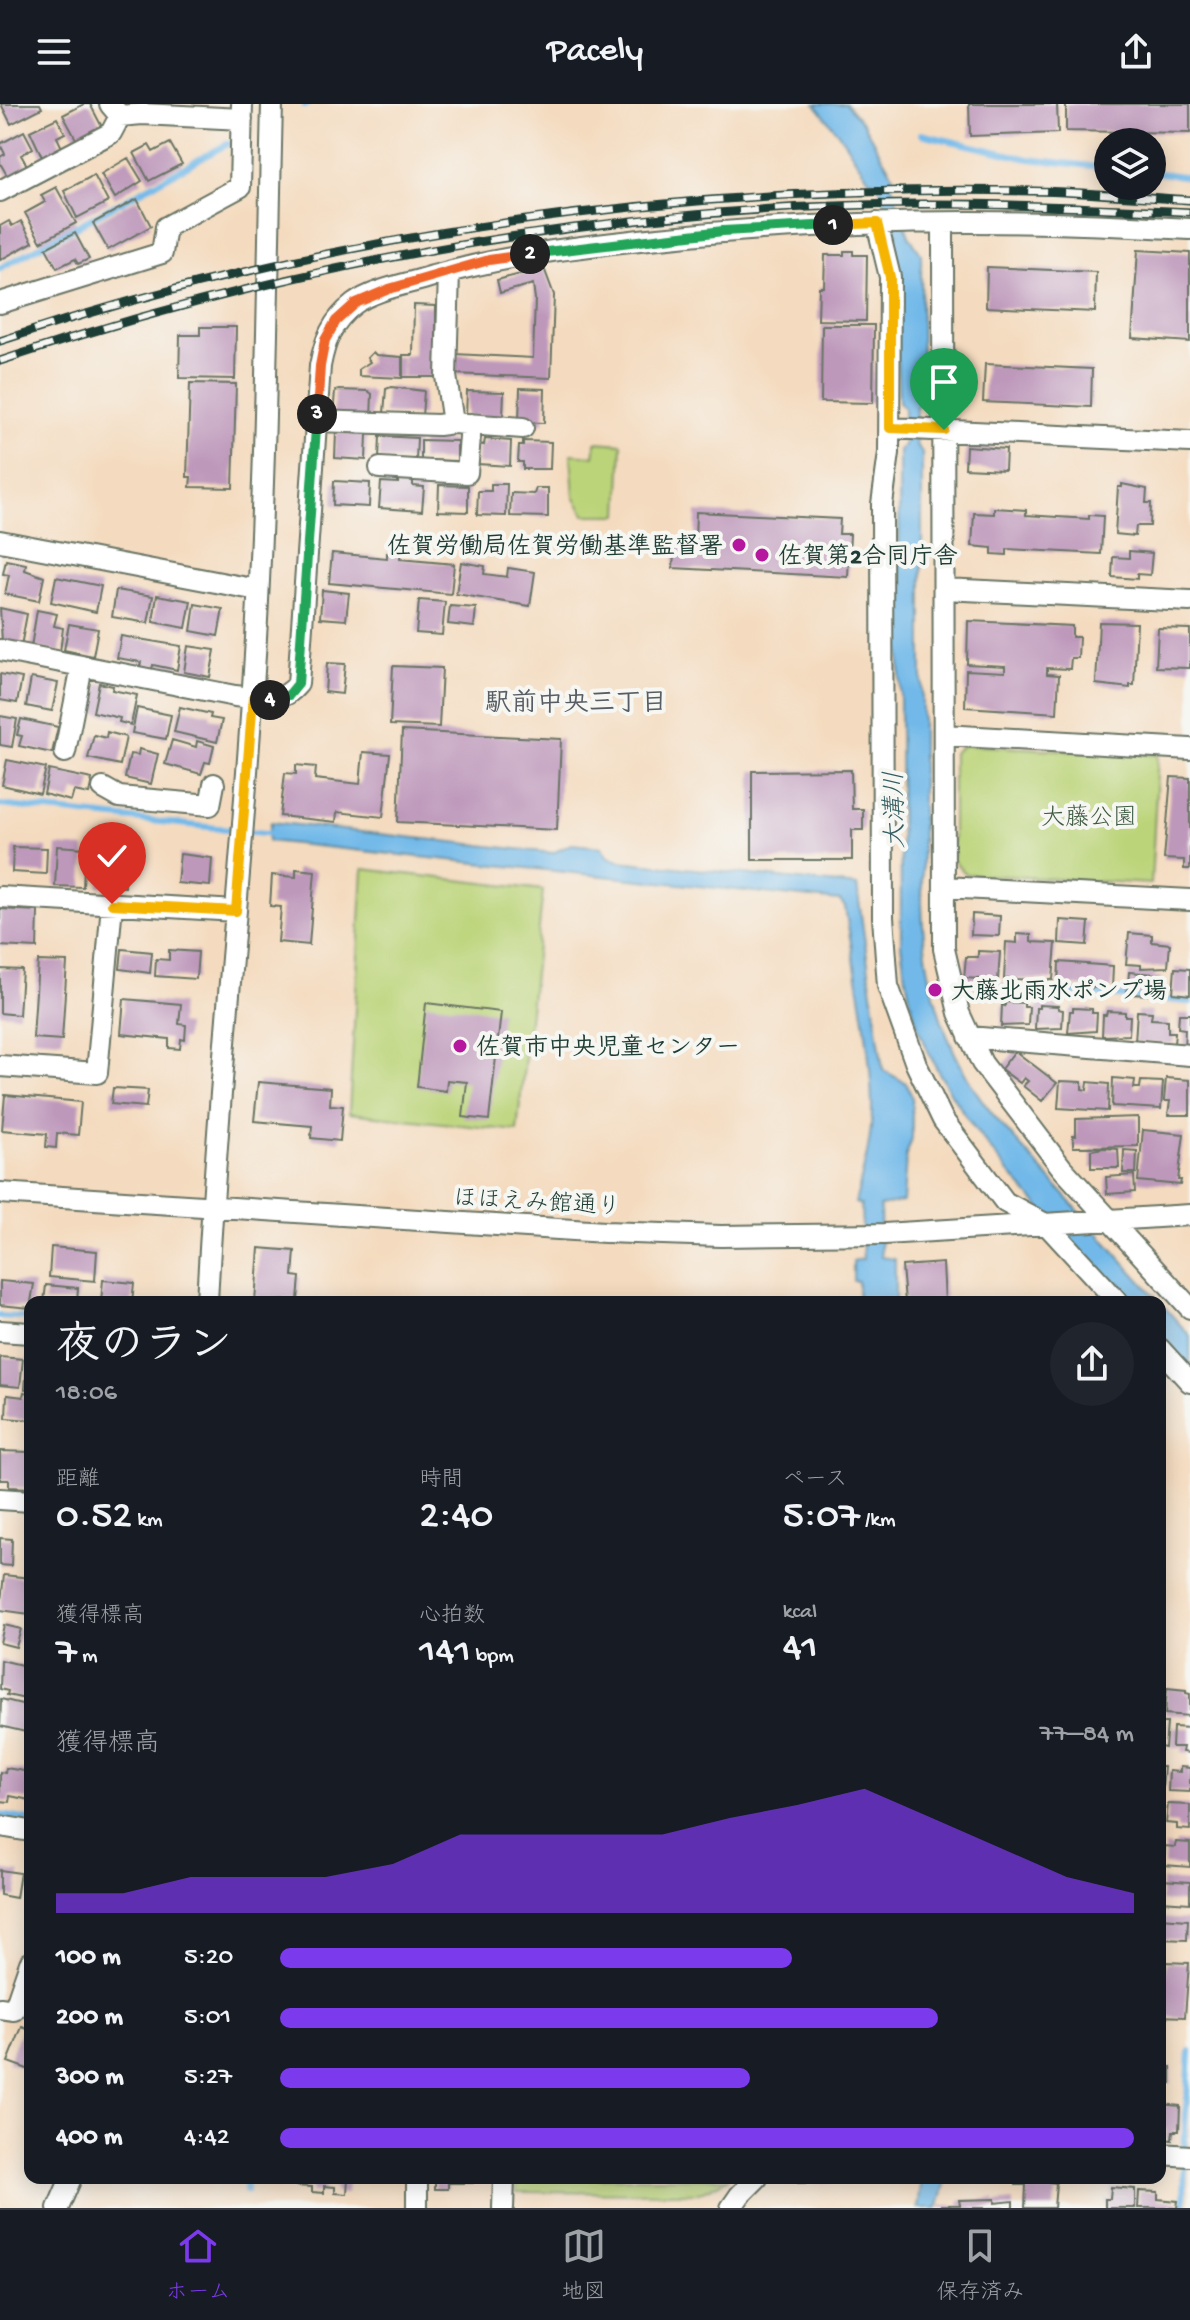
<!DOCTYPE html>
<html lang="ja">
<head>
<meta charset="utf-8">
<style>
	body { margin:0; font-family:"Gochi Hand","Klee One",sans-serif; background:#20242c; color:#f1f3f6; height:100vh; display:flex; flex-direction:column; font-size:30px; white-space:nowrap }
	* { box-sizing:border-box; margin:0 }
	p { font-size:26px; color:#9ea1a6 }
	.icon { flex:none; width:44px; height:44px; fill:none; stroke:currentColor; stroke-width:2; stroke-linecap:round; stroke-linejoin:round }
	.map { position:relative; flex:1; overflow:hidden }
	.sheet { position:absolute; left:24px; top:1192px; width:1142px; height:888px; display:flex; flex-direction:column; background:#171b24; border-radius:16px; box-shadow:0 4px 20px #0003 }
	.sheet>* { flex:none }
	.controls { position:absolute; left:1094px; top:24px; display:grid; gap:16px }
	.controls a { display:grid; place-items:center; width:72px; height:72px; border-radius:50%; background:#171b24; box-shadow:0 4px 20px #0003; font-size:40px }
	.pin { position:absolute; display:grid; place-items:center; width:68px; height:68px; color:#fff; margin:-82px -34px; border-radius:50% 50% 50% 0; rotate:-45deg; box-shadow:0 0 8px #0007 }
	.pin .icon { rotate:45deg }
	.km { position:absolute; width:40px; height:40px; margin:-20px; border-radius:50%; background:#222; color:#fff; font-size:22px; line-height:40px; text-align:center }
	.round { display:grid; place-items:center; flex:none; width:84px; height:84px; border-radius:42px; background:#20242c }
	.headline { display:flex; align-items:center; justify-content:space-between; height:136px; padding:0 32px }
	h1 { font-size:44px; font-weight:600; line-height:60px }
	.figures { display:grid; grid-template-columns:repeat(3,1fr); gap:12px; height:136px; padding:8px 32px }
	.figures div { display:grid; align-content:center }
	.figures b { font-size:40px; font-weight:600 }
	.figures small { font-size:22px; font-weight:400 }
	.figures p { font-size:22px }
	.chart { height:224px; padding:16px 32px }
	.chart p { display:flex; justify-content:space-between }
	.chart svg { width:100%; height:144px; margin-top:8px; fill:#7c3aed; opacity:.7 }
	ul { padding:0 32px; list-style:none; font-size:26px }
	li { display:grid; grid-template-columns:128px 96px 1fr; align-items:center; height:60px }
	li i { height:20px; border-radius:10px; background:#7c3aed }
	header { display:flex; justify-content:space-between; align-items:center; height:104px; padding:0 32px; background:#171b24; font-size:36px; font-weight:600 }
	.tab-bar { display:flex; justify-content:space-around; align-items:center; height:112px; border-top:2px solid #363941; background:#171b24; font-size:22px; color:#9ea1a6 }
	.tab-bar a { display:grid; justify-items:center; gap:4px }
	.tab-bar .selected { color:#7c3aed }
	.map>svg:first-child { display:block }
	.green { fill:#bcd479; stroke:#6e8856; stroke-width:2 }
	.water { fill:#72b9e9; stroke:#487b8e; stroke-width:2 }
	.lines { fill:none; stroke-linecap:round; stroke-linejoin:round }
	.stream { stroke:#72b9e9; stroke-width:6 }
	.building { fill:#be98bb }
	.minor-casing { stroke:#6a7465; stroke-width:24 }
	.minor { stroke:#fff; stroke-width:20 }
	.rail-casing { stroke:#1f3d34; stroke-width:9 }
	.rail { stroke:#f6f6f2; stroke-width:6; stroke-dasharray:18; stroke-linecap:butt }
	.split-1-casing { stroke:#fff; stroke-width:16 }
	.split-2-casing { stroke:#fff; stroke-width:16 }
	.split-3-casing { stroke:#fff; stroke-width:16 }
	.split-4-casing { stroke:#fff; stroke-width:16 }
	.split-5-casing { stroke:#fff; stroke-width:16 }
	.split-1 { stroke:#f5b400; stroke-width:10 }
	.split-2 { stroke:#22a559; stroke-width:10 }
	.split-3 { stroke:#f0652b; stroke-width:10 }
	.split-4 { stroke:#22a559; stroke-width:10 }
	.split-5 { stroke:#f5b400; stroke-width:10 }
	.poi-dot { fill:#b5179e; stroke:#f6f6f2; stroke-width:3 }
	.labels { text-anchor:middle; stroke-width:8; stroke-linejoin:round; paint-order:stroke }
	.poi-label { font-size:24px; font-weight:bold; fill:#1f3d34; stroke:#f6f6f2; text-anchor:start }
	.park-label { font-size:24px; fill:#3e5b42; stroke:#f6f6f2 }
	.street-label { font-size:24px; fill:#1f3d34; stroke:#f6f6f2 }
	.neighbourhood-label { font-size:26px; font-weight:bold; fill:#575d63; stroke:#f6f6f2 }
	.water-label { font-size:26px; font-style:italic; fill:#345c61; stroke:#f6f6f2 }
</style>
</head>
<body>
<header><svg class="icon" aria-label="menu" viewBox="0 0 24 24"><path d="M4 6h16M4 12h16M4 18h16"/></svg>Pacely<svg class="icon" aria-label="share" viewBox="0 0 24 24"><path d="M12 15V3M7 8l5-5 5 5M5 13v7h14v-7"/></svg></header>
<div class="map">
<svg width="1190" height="2104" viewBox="0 0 1190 2104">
	<rect width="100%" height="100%" fill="#f6f6f2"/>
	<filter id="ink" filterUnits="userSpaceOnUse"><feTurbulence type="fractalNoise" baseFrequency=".0125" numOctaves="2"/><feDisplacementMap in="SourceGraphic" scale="16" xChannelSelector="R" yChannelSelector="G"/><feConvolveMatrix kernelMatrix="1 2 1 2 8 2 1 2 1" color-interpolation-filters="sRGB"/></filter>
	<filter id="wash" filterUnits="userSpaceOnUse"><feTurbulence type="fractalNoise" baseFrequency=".006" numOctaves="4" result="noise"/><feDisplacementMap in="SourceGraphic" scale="32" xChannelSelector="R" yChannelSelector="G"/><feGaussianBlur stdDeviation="1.8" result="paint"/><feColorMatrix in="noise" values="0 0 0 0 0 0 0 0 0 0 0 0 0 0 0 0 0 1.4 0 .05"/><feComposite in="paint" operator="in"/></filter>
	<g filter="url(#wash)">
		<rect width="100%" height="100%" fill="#f4dbbf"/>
		<path class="green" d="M596,338L622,340L619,411H585L574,393L571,350L594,352Z
			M964,641L1158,651L1151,780L966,770L953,756V649Z
			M363,765L543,786L517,1027L349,1009Z
			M517,2074H729L699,2089L516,2088Z"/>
		<path class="water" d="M815,0H846L862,18L893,71L890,76L909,132L921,150L922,299L916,303V341L922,348V798C923,858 935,915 965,969C984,1005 1014,1034 1041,1065C1081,1109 1120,1154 1160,1198H1127C1055,1118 962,1032 921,931C910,903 905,871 901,841L899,346L904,342V304L899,298L892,139L897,131L877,77L869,75L839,30Z
			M271,718L553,749L571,740L602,743L607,752L619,757L857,782L883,966L906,979L912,993V1034L906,1052L903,1098L880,1102L881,1153L895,1155V1198H858V1177H853V1157L863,1155L861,1101L855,1099C863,1068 872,1036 872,1003C871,936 855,868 845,803L840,797L268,737Z
			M1160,1198L1190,1232V1267L1160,1234Z
			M922,2074H947L938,2104H918Z"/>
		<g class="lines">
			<path class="stream" d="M305,2L308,0
				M921,30L1029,55L1108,64
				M1152,68L1190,73
				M0,164L229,39
				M0,701L275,730
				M976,880L1190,898
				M0,1212L30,1214
				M0,1711L30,1716
				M246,2087V2074
				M1184,2104L1185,2023L1190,1947"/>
		</g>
		<g id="blocks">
			<path class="building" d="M1,0H40L42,4L11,20Z
				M84,0H90L102,23L77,37L63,11Z
				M969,0H1057L1058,29L970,32Z
				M1066,0H1190V29L1066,27Z
				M57,14L65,29L57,33L63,46L43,55L30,27Z
				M24,27L33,44L21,51L28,63L8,73L0,59V53L5,50L0,40Z
				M170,39L182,60L149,77L134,49L149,41L153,48Z
				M128,54L142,77L115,94L101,70Z
				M94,71L108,98L77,114L64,87Z
				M56,83L76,119L41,138L25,109L45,98L41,91Z
				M137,95L151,122L108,146L93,119Z
				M9,117L12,122L21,117L33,138L0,156V122Z
				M75,129L89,155L78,160L75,155L57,164L46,144Z
				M1138,146L1190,149V238L1132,234Z
				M844,147H853V151H867L866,217L818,216L819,183H824L825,151H844Z
				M987,163L1096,168L1095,208L986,203Z
				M544,164L554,191L551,274L454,270L455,250L533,254L535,195L533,180L500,189L497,176Z
				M414,201L436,202V273H403V251H413Z
				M822,221H874L873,299L821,298Z
				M200,223H236L235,275L179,274L180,231H200Z
				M373,248L376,251L402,253V274L359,272V265L370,258L367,254Z
				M985,260L1092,265L1091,303L983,298Z
				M190,279L236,280L233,384L190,383L191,373H187Z
				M391,283L424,287L422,312L384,309L386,285Z
				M520,284L545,285L544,319L519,318Z
				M339,286L368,287L372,290L371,315L333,312L335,287Z
				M467,287L504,288L503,313L466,312Z
				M336,328L367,330L366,356L335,354Z
				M380,332L417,334L416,357L379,355Z
				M485,335L511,337L510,362L477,360L478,340L484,341Z
				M421,336L457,337V357L421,356Z
				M523,337L551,338L550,365H523V358H518L519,342H523Z
				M966,342L1006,345L1005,366L965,364Z
				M398,375L413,376V382L424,383L422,407L379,404L381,378L398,379Z
				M334,377L370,379L369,403L333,401Z
				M491,380H507L506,412L477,411L478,387H491Z
				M1122,380L1147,385L1146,399H1151L1150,422H1136L1135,432L1115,430L1118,383H1122Z
				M439,381L468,382V408L438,407Z
				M536,384H548V413L510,412L511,389L534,390Z
				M994,404L1026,406V411L1089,415V411L1103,412L1101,450L1007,445V451L992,450V444L972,442L974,409L994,410Z
				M696,408L840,415L839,430H850L848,473L673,464L675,436L695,437Z
				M1129,447L1152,449L1150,471L1137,470V475L1112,473L1113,453L1129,454Z
				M332,449L387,454V449L400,450V455L454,460L451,490L329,479Z
				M6,456L26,460L25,466L44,473L39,497L5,490L9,471L3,470Z
				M461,458L485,462L484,470L507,473L508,464L535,468L530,502L456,490Z
				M56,473L101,482L96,508L51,498Z
				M116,486L153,492L148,519L112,513Z
				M322,486L349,489L346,516L320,514Z
				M157,491L191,497L186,524L153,518Z
				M419,496L445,498L442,531L416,529Z
				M195,500L223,505L218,532L191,527Z
				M450,502L476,504L474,523L448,520Z
				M0,504L27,510L21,542L2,538Z
				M37,506L57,510L54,522L63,524L60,548L31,543Z
				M968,517L1072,522V533H1079L1078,554H1071L1070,565L1047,564V570L1059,571L1057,609L965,603L966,566L1005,568V562L967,560Z
				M1099,518L1137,519L1134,581H1130V584L1096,580Z
				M69,520L98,525L93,552L64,546Z
				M1158,524L1190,525V564L1156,563Z
				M121,532L181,542L177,566L153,561L152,565L140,563L141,558L117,554Z
				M188,542L215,546L210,573L184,568Z
				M327,559L345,560L342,590L325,588Z
				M393,562L442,564L439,623L390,621Z
				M0,570L22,574L17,599L0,596Z
				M31,574L58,579L52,607L26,602Z
				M99,579L113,582L112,586L137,591L131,621L119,618L120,614L93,608Z
				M180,603L211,610L210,614L222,616L217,638L174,628Z
				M137,604L171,611L166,635L132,629Z
				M0,612L17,615L12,643L0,641Z
				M21,615L58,623L52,649L19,642L22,632L17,631Z
				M402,627L561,635L557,726L398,718Z
				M107,628L126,633L120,661L88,654L94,631L106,634Z
				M172,636L196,643L197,637L214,642L210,659L205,658L201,670L165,660Z
				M139,645L158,650L151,680L125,674L130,650L138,651Z
				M363,648L390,650L383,713L337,708L336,718L280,712L285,669L296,670V661L316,663L315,675L360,680Z
				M7,656L46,664L40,690L2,681Z
				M49,666L92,675L89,690L74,687L71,697L44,690Z
				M851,666L852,705H863V726H852V756H752V667Z
				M1171,673L1190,674V765H1184V756L1164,755Z
				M101,739L127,740L125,783L99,782Z
				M57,742L85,744L83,783L55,782Z
				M13,743L47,744L46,770L12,768Z
				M180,750L212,754L210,782L177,779Z
				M296,765L315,767L309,841L278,838L281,803L270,802L272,771L296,773Z
				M0,805L38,807L37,844L0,842Z
				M972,810L1000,812L999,832L971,831Z
				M1060,816L1089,818L1087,841L1059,839Z
				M1129,829L1152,831V838L1170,840L1168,863L1141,864V861L1126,860Z
				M1017,830L1031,831V838L1056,839L1053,876L1004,875L1006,838L1017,839Z
				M122,845L152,848L150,869L120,865Z
				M169,846L198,848L196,875L155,872L156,855L169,856Z
				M978,847L1000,848L998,876L964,874L966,853H978Z
				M38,857L67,858L62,936L33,934Z
				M1059,858L1113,862L1112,885L1058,881Z
				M1175,864L1190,865V891L1173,889Z
				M0,865L22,866L19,911L0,909Z
				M1129,868L1154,870V873H1162L1161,882H1153V891L1127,890Z
				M124,895L181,900L179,920L186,921L185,936L181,935L180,945L169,944V935L121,930Z
				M1005,898L1024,899V903H1029L1028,921L1001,922L1002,901L1005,902Z
				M426,899L501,908L489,1016L463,1013L467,978L447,976L446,987L417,983Z
				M1039,901L1058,902V905L1063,906L1062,924L1035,925L1036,904H1039Z
				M1073,904L1092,905V909H1097L1096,927L1068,929L1070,907H1073Z
				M1107,907L1125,908V912H1130L1129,931L1102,932L1103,911H1106Z
				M1137,907L1152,908L1151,915L1168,916V928H1175L1174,940L1135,938Z
				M1179,910H1190V944H1184L1185,925L1178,924Z
				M1015,947L1057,979L1042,997L1023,982L1028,977L1024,974L1020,979L1001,965Z
				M1113,974L1135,976L1134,984H1140L1141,977L1163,978L1161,1005L1112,1002Z
				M1166,974L1190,976V1011H1168L1170,997H1164Z
				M1060,977L1082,978V985L1087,986L1088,978L1109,980L1108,1007L1058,1004Z
				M258,978L331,984L330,1001L343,1002L340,1037L311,1034L312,1022L254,1017Z
				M113,984L148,986L146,1003L111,1000Z
				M5,991L81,998L78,1031L57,1029L56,1044L46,1043L47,1030L2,1026Z
				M1138,1013V1042L1073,1043V1032H1076V1015Z
				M1143,1026L1184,1030L1178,1076H1181L1180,1081L1138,1077Z
				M1104,1044L1118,1045L1119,1064H1091V1046Z
				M1124,1046L1137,1047L1136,1069H1123Z
				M1134,1071L1135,1088L1107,1090L1106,1073Z
				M51,1143L97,1147L95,1177L49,1173Z
				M259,1144L295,1147L293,1172L300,1173L298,1196L255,1198Z
				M943,1159L945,1198H905L902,1162Z
				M103,1176L134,1179L132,1198H101Z
				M0,1177L34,1180L30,1204L0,1201Z
				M46,1181L78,1184L77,1198H44Z
				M28,1249H30V1285H25Z
				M0,1253L23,1255L20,1283L0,1281Z
				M24,1288L30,1289V1316L6,1314L7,1291L23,1293Z
				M0,1347L30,1348V1384L9,1383V1376H0Z
				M0,1434L12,1435L11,1462L0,1461Z
				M4,1471L30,1474V1510L0,1506Z
				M4,1521L21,1525L16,1543L0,1539Z
				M1,1556L30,1563V1596L7,1591L8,1587L0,1585Z
				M1167,1584L1186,1586V1589L1190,1590V1612L1165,1610Z
				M1,1595L30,1602V1629L0,1622Z
				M1160,1619H1167L1165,1644L1160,1643Z
				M1173,1623L1190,1624V1649L1182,1648L1183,1643H1172Z
				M1160,1663H1164L1162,1686H1160Z
				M1180,1663L1190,1664V1688L1168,1687L1169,1667L1180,1668Z
				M6,1664L30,1668V1696L10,1692L9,1698L0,1697V1668L5,1669Z
				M1168,1700L1190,1701V1726L1177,1725V1720L1166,1719Z
				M1176,1738L1190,1739V1763L1164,1761L1165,1742L1175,1743Z
				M0,1766L20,1769L16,1794L0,1791Z
				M1162,1776L1190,1778V1799L1161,1797Z
				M1160,1814L1188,1816L1187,1836L1160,1835Z
				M1166,1858L1189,1859L1185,1913L1160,1912V1872H1165Z
				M22,1923L30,1926V1966L8,1958Z
				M1160,1941H1168L1167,1963H1171V1979H1160Z
				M1160,2000L1180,2002L1179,2027H1173L1172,2036L1165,2035L1166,2025L1160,2024Z
				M296,2074H348L347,2090L335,2089V2083L324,2082V2089L312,2088V2083L296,2082Z
				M435,2074H474L473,2079H448V2085H435Z
				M798,2074H850V2078L798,2079Z
				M1016,2074H1049L1048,2078L1056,2079L1054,2104H1025L1026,2081H1016Z
				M1111,2083L1135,2085V2104H1105V2095H1110Z
				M1139,2087L1158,2088V2095L1178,2097L1177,2104H1138Z
				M995,2095V2099L1013,2097V2104H941V2101H960L959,2096Z"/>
		</g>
	</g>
	<g filter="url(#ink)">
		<use href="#blocks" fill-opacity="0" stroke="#6a7465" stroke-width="2"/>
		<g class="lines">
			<g class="minor-casing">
				<path id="minor" d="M110,0L120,12L142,10L242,15
					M0,87L111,29L120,12
					M877,119L890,173L889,349L882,400L883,813L888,882L916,960L943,1016L1005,1098L1047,1121L1118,1198
					M943,119L944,845L959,909L982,959L1062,1064L1190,1204
					M449,168L446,272L453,319
					M0,199L162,149L166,123L240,83L242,0
					M316,317L438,321L453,319L523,324
					M890,324L1190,338
					M380,364L467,369L471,320
					M0,437L258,486
					M944,485L1190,497
					M0,546L235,592C260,595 280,602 298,580L320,262C325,236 332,217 354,200C374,185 409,180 433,172C508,151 582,142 659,134C835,115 1014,114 1190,125
					M944,631L1190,645
					M65,648L82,562
					M103,684L119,693L210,701L214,680
					M944,783L1190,796
					M0,793L236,807
					M969,933L1190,951
					M0,962L97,969L112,800
					M0,1089L605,1128L721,1132L884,1130L1190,1111
					M207,1198C217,997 239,797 252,597C266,398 267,199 272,0
					M0,1227L30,1229
					M1160,1245L1190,1278
					M0,1395L30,1397
					M0,1722L30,1727
					M0,1904L14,1906L30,1859
					M1160,2050L1190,2052
					M58,2104L71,2074
					M417,2104V2074
					M503,2104L504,2074
					M731,2104L740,2091L757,2074"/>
			</g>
			<use href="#minor" class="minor"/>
			<g class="rail-casing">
				<path id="rail" d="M0,237C331,127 684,80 1033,87C1085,88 1138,93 1190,96
					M0,257C277,164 570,109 863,101C972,98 1081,103 1190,108"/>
			</g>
			<use href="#rail" class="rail"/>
		</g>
	</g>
	<g class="lines" filter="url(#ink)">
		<g class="split-1-casing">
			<path id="split-1" d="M833,121L877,119L890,173V324L944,326"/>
		</g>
		<g class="split-2-casing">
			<path id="split-2" d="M530,150L723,127L833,121"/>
		</g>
		<g class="split-3-casing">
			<path id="split-3" d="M317,310L320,262L325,236L336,217L356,199L389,185L489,156L530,150"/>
		</g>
		<g class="split-4-casing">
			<path id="split-4" d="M270,596L289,591L298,580L317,310"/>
		</g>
		<g class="split-5-casing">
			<path id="split-5" d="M112,800L236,807L253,594L270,596"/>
		</g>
		<use href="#split-1" class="split-1"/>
		<use href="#split-2" class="split-2"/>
		<use href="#split-3" class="split-3"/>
		<use href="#split-4" class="split-4"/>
		<use href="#split-5" class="split-5"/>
	</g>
	<g class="poi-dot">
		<circle cx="739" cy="441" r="8"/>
		<circle cx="762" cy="451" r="8"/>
		<circle cx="935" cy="886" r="8"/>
		<circle cx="460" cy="942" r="8"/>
	</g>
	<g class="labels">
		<g class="poi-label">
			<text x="723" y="449" text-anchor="end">佐賀労働局佐賀労働基準監督署</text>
			<text x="778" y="459">佐賀第2合同庁舎</text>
			<text x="951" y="894">大藤北雨水ポンプ場</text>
			<text x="476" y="950">佐賀市中央児童センター</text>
		</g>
		<g class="park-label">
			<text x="1089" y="720">大藤公園</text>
		</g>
		<g class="street-label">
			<text transform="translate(537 1097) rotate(3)" y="8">ほほえみ館通り</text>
		</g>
		<g class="neighbourhood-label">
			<text x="576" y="606">駅前中央三丁目</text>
		</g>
		<g class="water-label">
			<text transform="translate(893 706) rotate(-91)" y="9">大溝川</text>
		</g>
	</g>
</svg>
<div class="controls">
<a><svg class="icon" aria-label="layers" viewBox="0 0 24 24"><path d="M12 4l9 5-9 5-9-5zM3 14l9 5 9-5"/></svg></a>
</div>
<div class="pin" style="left:944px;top:326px;background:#1e9e55"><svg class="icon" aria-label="arrive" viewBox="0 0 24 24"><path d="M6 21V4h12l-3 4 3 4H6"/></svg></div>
<div class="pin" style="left:112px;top:800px;background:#d93025"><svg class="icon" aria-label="check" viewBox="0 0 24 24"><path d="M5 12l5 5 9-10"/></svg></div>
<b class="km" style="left:833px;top:121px">1</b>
<b class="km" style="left:530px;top:150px">2</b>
<b class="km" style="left:317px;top:310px">3</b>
<b class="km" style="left:270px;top:596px">4</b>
<section class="sheet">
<div class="headline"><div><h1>夜のラン</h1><p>18:06</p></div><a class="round"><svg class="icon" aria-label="share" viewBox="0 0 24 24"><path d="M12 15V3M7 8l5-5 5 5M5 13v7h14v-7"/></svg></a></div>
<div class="figures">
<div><p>距離</p><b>0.52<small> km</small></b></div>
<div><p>時間</p><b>2:40</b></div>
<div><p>ペース</p><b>5:07<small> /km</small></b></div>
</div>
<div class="figures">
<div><p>獲得標高</p><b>7<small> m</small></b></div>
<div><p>心拍数</p><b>141<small> bpm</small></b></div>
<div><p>kcal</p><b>41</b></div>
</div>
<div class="chart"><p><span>獲得標高</span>77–84 m</p>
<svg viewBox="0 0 160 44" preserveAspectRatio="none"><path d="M0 44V38L10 38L20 33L30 33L40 33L50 29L60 20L70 20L80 20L90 20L100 15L110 11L120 6L130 15L140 24L150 33L160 38V44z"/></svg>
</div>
<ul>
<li><b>100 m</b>5:20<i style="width:60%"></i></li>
<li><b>200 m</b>5:01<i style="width:77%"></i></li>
<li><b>300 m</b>5:27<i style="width:55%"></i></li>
<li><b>400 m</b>4:42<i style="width:100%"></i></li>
</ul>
</section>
</div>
<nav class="tab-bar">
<a class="selected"><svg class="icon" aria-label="home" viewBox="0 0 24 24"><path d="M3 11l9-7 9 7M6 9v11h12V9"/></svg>ホーム</a>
<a><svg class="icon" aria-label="map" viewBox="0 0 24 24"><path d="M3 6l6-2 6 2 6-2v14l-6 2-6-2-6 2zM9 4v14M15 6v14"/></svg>地図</a>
<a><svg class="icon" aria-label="saved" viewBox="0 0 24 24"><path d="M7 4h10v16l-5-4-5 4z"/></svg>保存済み</a>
</nav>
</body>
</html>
